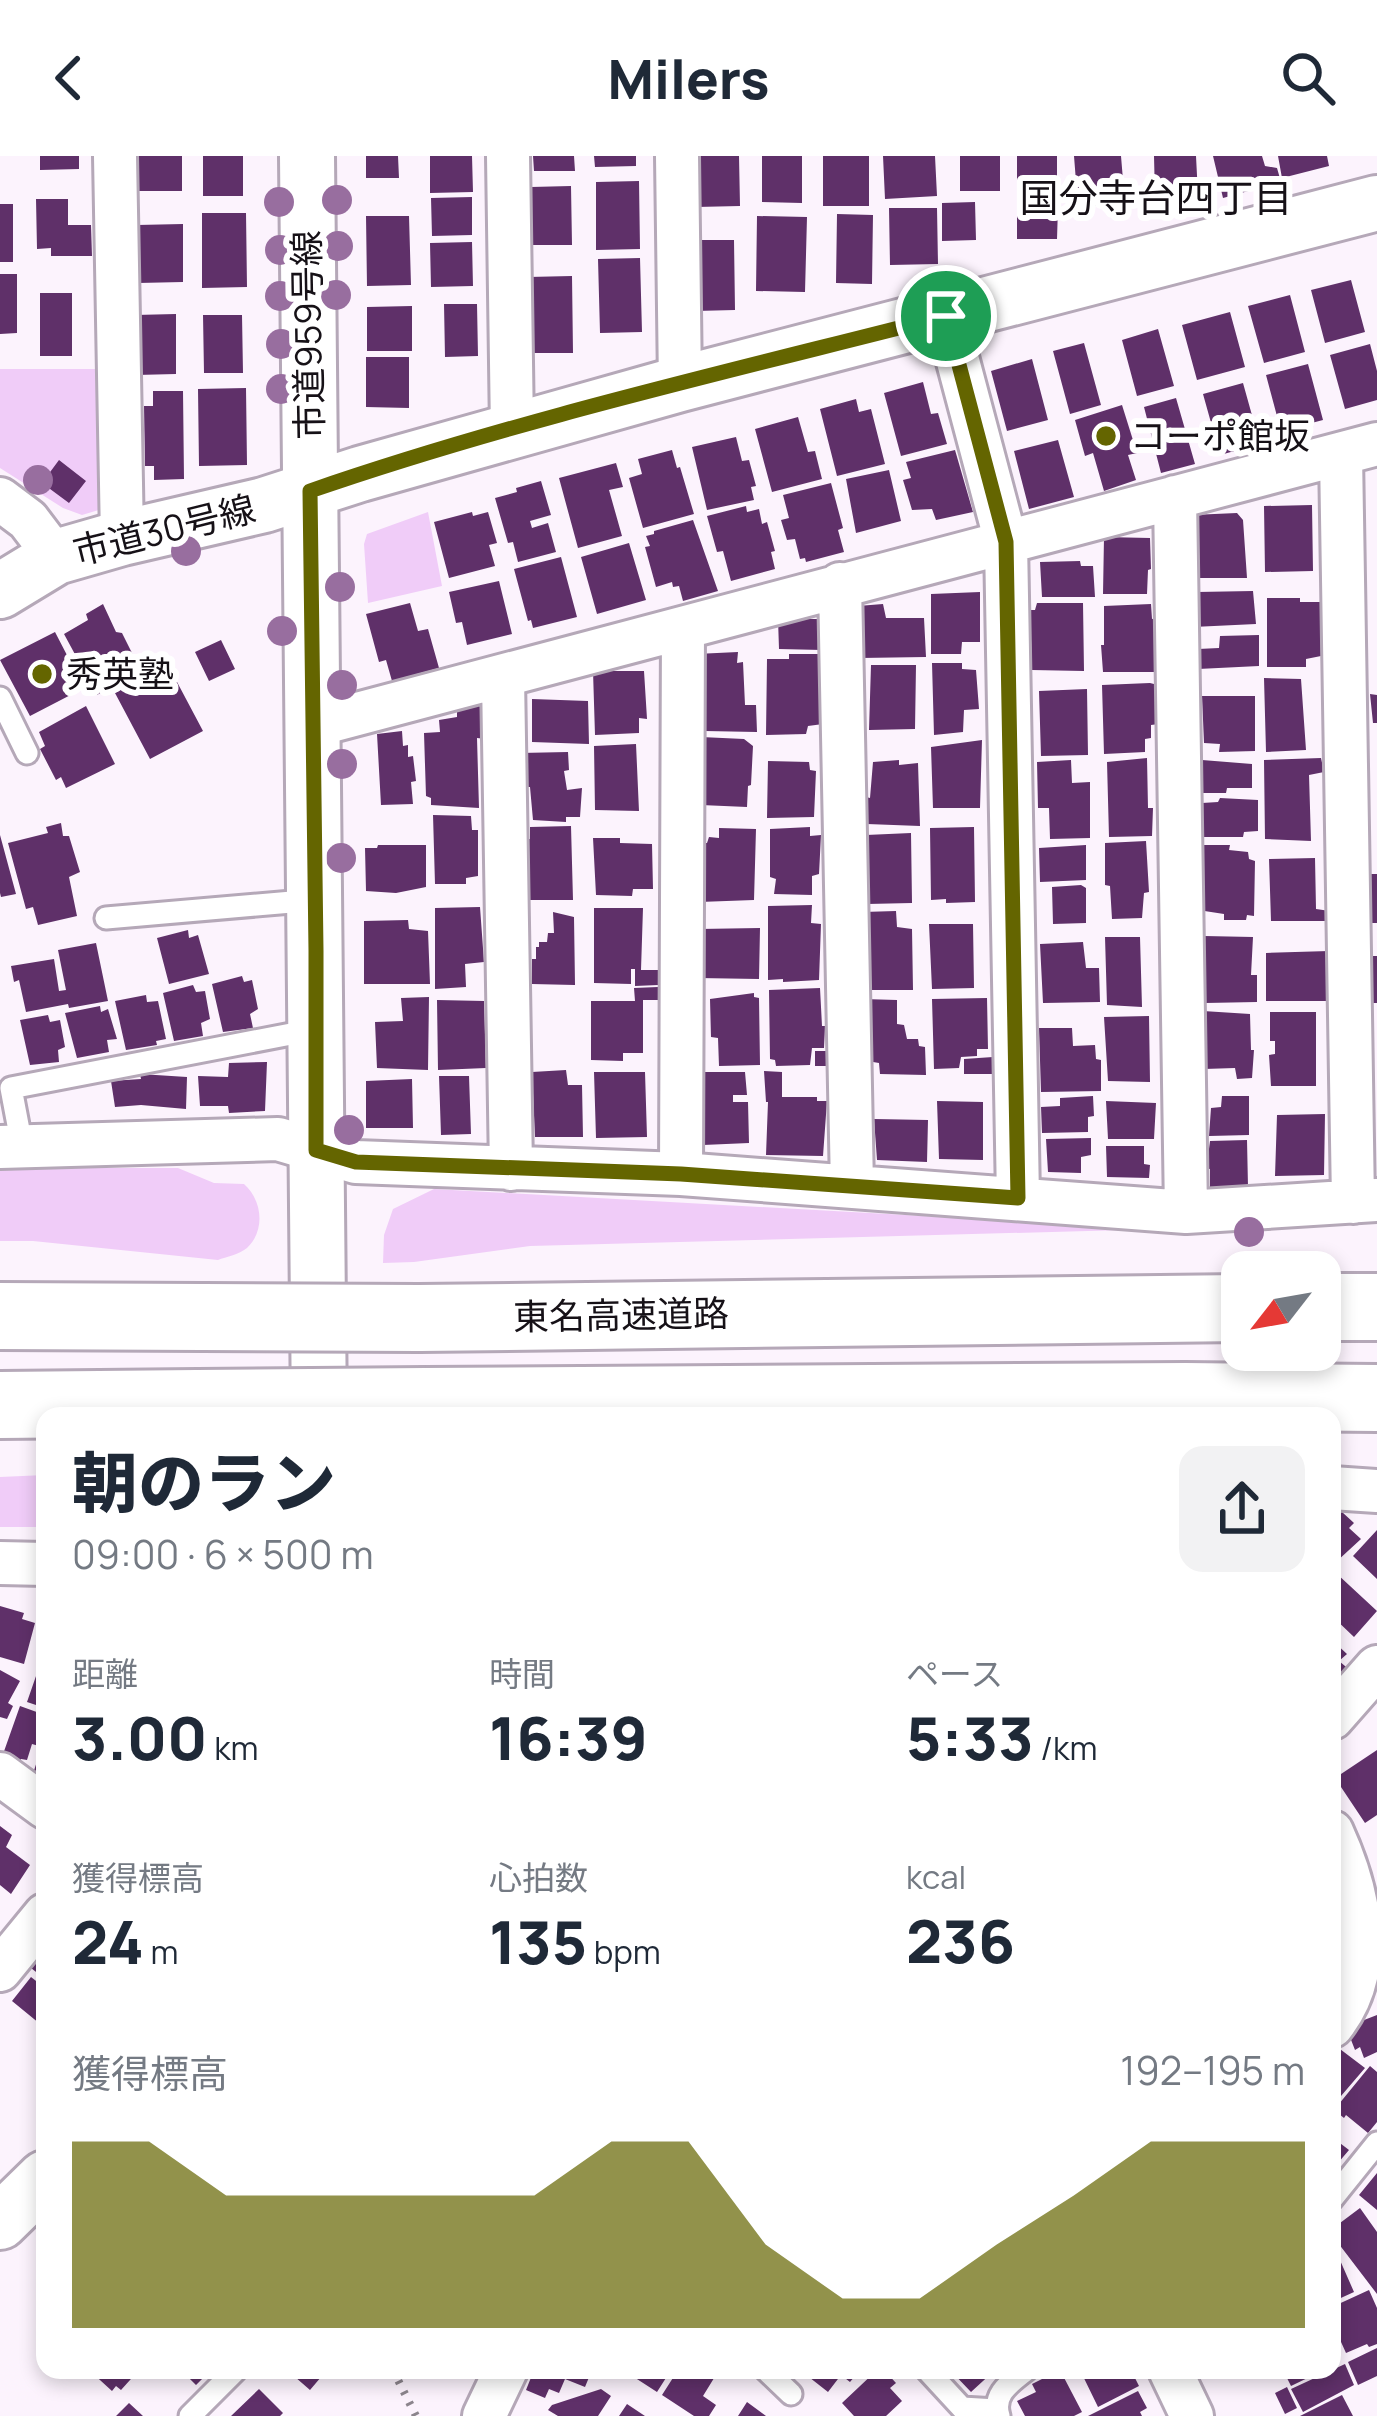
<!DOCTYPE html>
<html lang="ja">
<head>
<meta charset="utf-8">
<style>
	body { margin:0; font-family:Manrope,"Noto Sans JP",sans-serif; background:#f2f2f3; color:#1f2937; height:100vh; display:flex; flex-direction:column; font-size:45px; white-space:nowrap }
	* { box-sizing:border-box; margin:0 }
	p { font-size:39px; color:#747a83 }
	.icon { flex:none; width:66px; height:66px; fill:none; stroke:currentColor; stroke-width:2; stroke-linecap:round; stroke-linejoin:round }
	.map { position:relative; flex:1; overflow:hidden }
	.details { position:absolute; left:36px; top:1251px; width:1305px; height:972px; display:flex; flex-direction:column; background:#fff; border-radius:24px; box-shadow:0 6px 18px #0003 }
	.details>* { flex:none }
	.needle { width:78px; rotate:239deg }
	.tools { position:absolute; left:1221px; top:1095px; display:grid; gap:24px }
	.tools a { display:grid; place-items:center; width:120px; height:120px; border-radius:24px; background:#fff; box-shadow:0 6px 18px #0003; font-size:60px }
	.pin { position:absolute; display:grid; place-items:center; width:102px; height:102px; color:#fff; margin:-51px; border:6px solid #fff; border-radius:50%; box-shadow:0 3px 12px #0007 }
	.round { display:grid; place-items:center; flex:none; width:126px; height:126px; border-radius:24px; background:#f2f2f3 }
	.head { display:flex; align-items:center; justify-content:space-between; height:204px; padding:0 36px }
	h1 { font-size:66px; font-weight:800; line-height:90px }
	.stats { display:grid; grid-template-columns:repeat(3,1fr); gap:18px; height:204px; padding:12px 36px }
	.stats div { display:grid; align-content:center }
	.stats b { font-size:60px; font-weight:800 }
	.stats small { font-size:33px; font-weight:400 }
	.stats p { font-size:33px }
	.chart { height:336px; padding:24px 36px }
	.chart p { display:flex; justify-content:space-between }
	.chart svg { width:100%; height:216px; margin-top:12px; fill:#646500; opacity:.7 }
	header { display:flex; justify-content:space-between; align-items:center; height:156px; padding:0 36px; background:#fff; font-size:54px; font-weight:800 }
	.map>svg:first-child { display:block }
	.green { fill:#f0ccf8 }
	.building { fill:#5f3069 }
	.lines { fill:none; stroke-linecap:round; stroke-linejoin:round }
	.service-casing { stroke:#b5a8b8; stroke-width:27 }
	.minor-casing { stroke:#b5a8b8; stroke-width:48 }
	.tertiary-casing { stroke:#b5a8b8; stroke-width:60 }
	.motorway-casing { stroke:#b5a8b8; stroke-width:72 }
	.path { stroke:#8c858d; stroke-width:8; stroke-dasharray:3 9; stroke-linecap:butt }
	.service { stroke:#fff; stroke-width:21 }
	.minor { stroke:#fff; stroke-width:42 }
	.tertiary { stroke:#fff; stroke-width:54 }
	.motorway { stroke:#fff; stroke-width:66 }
	.motorway-bridge-casing { stroke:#b5a8b8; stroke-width:72; stroke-linecap:butt }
	.motorway-bridge { stroke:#fff; stroke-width:66 }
	.tree { fill:#986e9f }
	.route-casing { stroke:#fff; stroke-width:24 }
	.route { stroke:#646500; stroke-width:15 }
	.poi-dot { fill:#646500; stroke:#fff; stroke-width:4.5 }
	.labels { text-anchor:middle; stroke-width:12; stroke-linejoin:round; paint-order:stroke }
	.street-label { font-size:36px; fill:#161117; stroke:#fff }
	.poi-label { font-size:36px; fill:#161117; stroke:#fff; text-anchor:start }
	.neighbourhood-label { font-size:39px; fill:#161117; stroke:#fff }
</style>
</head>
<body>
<header><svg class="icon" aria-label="back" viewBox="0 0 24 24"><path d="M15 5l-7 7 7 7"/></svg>Milers<svg class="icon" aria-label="search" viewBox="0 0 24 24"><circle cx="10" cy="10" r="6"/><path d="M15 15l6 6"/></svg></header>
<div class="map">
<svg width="1377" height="2260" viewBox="0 0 1377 2260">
	<rect width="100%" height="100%" fill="#fcf3fd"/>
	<path class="green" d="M0,213H101L102,353L82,359L63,352L0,312Z
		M428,356L442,430L368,447L364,388L367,378Z
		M31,1012H178L214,1027L244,1028C262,1044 266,1074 247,1092C240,1098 226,1101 218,1104L33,1085H0V1014Z
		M434,1033L1160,1073L530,1090L414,1106L383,1107L384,1079L393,1053Z
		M45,1319V1371H0V1321Z"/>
	<path class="building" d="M40,0H79V13L40,14Z
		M137,0H182V35H138Z
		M203,0H243V40H203Z
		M366,0H398L399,22H366Z
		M430,0H472L473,36L430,37Z
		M533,0H574L575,15H534Z
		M594,0H636V10L595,11Z
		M695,0H739L740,50L696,51Z
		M762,0H802V47L762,46Z
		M823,0H869V50H823Z
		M883,0H935L937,40L885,43Z
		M960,0H1000V35H960Z
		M1017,0H1057V44H1017Z
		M1074,0H1121L1125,48L1078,51Z
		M1154,0H1196L1198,39L1155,41Z
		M1213,0H1262L1265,10L1277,12L1281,26L1223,42Z
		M1278,0H1327L1329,10L1282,22Z
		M639,25L640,93L596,94V26Z
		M571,30L572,89H532L531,31Z
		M472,41V79L432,80L431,42Z
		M36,43H68V69H91L92,100H51V92L37,93Z
		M975,46L976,84L942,85V47Z
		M0,48H13V106H0Z
		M1017,50L1058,51L1057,83H1017Z
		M889,52H937L938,108L890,109Z
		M202,57H246L247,131L202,132Z
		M837,58L873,59L872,128L836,127Z
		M366,60H409L411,129L367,130Z
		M757,60L807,61L805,136L756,135Z
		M183,68V126L138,127L137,69Z
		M695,84H734L735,154L695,155Z
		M472,86L473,130L431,131L430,87Z
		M640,102L642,176L600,177L598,103Z
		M0,118H17V177L0,178Z
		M572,120L573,197H529L528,121Z
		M1351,124L1365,176L1325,187L1311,134Z
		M40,137H72V200H40Z
		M1290,139L1305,196L1264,207L1248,150Z
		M444,148H477L478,200L445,201Z
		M412,150V195H367V151Z
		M1230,156L1245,211L1197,224L1182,169Z
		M176,158V218L136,219L135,159Z
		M203,159H242L243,217H204Z
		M1158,173L1174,230L1137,240L1122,184Z
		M1084,187L1101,249L1070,258L1053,195Z
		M1370,188L1377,215V244L1345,253L1330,199Z
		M366,201H409V252L366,251Z
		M1032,203L1048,264L1007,275L991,215Z
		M1308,208L1323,264L1281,275L1266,219Z
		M923,226L931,258L938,257L947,288L901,300L884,237Z
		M1243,227L1260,288L1220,299L1203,238Z
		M246,232L247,309L199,310L198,233Z
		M153,235H183L184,323L154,324V310H145L144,250H153Z
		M1176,242L1195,308L1161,317L1144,251Z
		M856,243L859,256L871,253L885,308L837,320L820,253Z
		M1122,249L1137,297L1128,299L1136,324L1104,335L1093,297L1085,300L1075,264Z
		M798,261L808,296L815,295L822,323L772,336L755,273Z
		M736,281L742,305L749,304L756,330L751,331L754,344L707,354L692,291Z
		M1058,284L1074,341L1029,353L1014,295Z
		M672,294L677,312L680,311L694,358L643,372L629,322L642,318L638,303Z
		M955,294L973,356L936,364L932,353L912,354L903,324L911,322L906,306Z
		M59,304L86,325L69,347L42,327Z
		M616,307L623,331L609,334L622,380L578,392L559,322Z
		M889,314L901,365L856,377L846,323Z
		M541,325L551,359L530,365L532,372L548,367L556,396L518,406L513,386L508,387L495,342L517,336L516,332Z
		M831,327L843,372L838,374L844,396L806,406L805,402L800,403L795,383L787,384L781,364L789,362L783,339Z
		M1312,349L1313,415L1265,416L1264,350Z
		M746,350L747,356L759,353L762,368L767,366L775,395L771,396L775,413L731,425L723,395L717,396L707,360Z
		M472,356L473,360L488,356L497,387L489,389L495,410L449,422L434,366Z
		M1237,357L1243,364L1247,422H1193L1192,359Z
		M693,364L718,435L683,445L679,430L673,431L672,426L656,431L645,391L650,390L646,380L654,378V375Z
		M1104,381L1150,382L1151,413L1148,414L1147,438H1103Z
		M629,387L646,444L597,458L581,401Z
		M561,401L577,461L533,472L531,464L528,465L514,413Z
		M1080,405L1081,410H1093L1095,441H1042L1040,406Z
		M499,425L512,478L467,489L462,466L456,467L449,436Z
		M1253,435L1256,468L1193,471L1197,436Z
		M980,436V486H962L961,498H931V438Z
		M1267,442H1300V446H1320L1321,500L1306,503V511H1267Z
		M410,447L418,475L428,473L439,512L392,525L386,504L379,506L366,458Z
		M1037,447H1083L1084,515L1032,514L1030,454H1035Z
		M103,448L116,476L122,477L134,501L131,503L136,516L97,539L64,478L88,464L86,458Z
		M883,448L886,462H924L926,501L860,502L858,450Z
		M1151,448L1152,463L1157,462L1155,516H1103L1101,489H1104V450Z
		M778,463H822V494L779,493Z
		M55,476L84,532L30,560L0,504Z
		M1259,479V510L1198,513V493L1219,492L1220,480Z
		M221,484L235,513L209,525L195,496Z
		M738,496L737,507L743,506L745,549H756L757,576L705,575L696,498Z
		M789,498H821L823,568L808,570L806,578L766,579L767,503H789Z
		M932,507H962V513L976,514L979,553L964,554L963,576L934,579Z
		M168,509L203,575L150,603L115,537Z
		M871,509H916L915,573L869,574Z
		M593,515H644L647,563L639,562V577L595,579Z
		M1264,522L1301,523L1306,594L1266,596Z
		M1150,527L1158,529L1159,568L1151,569V582L1145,583V596L1104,598L1102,529Z
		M1087,533L1088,599L1041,600L1039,535Z
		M1370,538L1377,539V567H1373Z
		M1202,540H1255V595L1219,596L1220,588L1204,587Z
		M532,543L588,545L589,588L532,586Z
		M457,547L483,549L486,583L477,582L479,652L431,649V642L426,640L424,577L440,576L439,564L457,561Z
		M86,550L115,608L66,632L61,621L56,624L40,593L45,590L39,576Z
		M402,575L403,590L408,589V601L413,600L416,625L411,626L413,648L381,649L377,578Z
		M701,581L744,583L753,590L751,629L748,630L747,651L701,649Z
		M982,584L980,652H933L931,591Z
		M636,588L639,655L595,654L594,590Z
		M568,596L569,614L564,615L567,634L582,632L580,661H566V666L533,664L530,631H520V597Z
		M1147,602L1148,652H1153L1152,680L1109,681L1107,606Z
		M1321,602L1324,616L1309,619L1311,685L1265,683L1264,604Z
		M899,604V609L918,607L920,670L867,668L866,641L870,642L873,606Z
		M1071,604L1072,627L1090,626V682L1050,683L1049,652H1038L1037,606Z
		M1202,604L1252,608V632H1227L1226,637H1203Z
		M768,605L809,606L810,614L816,615L814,661L767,662Z
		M1220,642L1258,644V675L1244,676L1243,681H1200L1202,647L1218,646Z
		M433,659L471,660L472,674H478V720L466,722V728H435Z
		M61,667L63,680H69L80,716L69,721L77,760L38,769L33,751L26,753L8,687L48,677L46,671Z
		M571,670L573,744H527L523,683H530V671Z
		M810,671V680L821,679L819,718L812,720V739L774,738L776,723L770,721V673Z
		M974,671L975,746L946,747V743L931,744L930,672Z
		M719,672L756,673L754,744L699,746V687H707L709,681L719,682Z
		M911,677L912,747L867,748L866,679Z
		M0,679L16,738L1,741L0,737Z
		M593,682H620V687L652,688L653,733H633L632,740L596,739Z
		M1146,685L1149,736L1144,737L1142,762L1112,763L1110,730L1105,729V687Z
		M378,689H426V731L396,737L366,735L365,692H377Z
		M1086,689V724L1040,726L1039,692Z
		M1194,689H1230L1229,694L1248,696L1249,703L1255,705L1254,760L1247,759L1246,764H1224V758L1198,754Z
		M1315,702L1316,753L1330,755L1328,765H1271L1269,703Z
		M1371,718H1377V767H1370Z
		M1081,729L1086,732V767L1053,768L1052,731Z
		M812,749L811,767L821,768L819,824L783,826V823L768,824V750Z
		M480,751L484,806L465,808L466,831L435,833V752Z
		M594,752H643L641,814H658V829L635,830V813H631V828L594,827Z
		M896,755L897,771L912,773L913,834H869V792L863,793V756Z
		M553,756L574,761L575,829L532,828V803H536V791H539V786H547L548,777H554Z
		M408,764L409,773L428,775L430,828H364V765Z
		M929,768H973L974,832L932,833Z
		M760,772L759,823L698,822L699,773Z
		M188,774L189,782L198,779L209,818L169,828L157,782Z
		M1204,780L1253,781L1251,819H1257V846L1205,847Z
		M1105,781H1140L1142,851L1107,849Z
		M1083,786L1086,812H1099L1100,846L1043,847L1040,788Z
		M96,787L108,845L69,852L68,848L26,856L19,824L14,826L11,810L54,803L59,835L66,834L58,794Z
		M1329,795V845H1266V797Z
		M1372,800H1377V847H1372Z
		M242,820L244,826L252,824L258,853L250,858L253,872L223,876L212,828Z
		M193,829L196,836L205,835L210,863L201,867L203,880L174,885L163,837Z
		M658,831V844H643V897H623V905L591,904V845H635L634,832Z
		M820,832L822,870H825L824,892H812L810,909L776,910L775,904L770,903L769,834Z
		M754,837V841L759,842L760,909L719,910L718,882L711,881L710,843Z
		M146,839L147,846L158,845L166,883L156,885L157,889L126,894L115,845Z
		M429,841L428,914L377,912L375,866L403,865L401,842Z
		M987,842L988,893H977V900L961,901L959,912L934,913L932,843Z
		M863,843L897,844V868L904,869L907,883H918L919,890L925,891L926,919L880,918L879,907L873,906L872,899L866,897Z
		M437,844L484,845L486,912L438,914Z
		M100,850L101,856L108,853L117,883L107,884L109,896L77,902L65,857Z
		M1203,855L1250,858L1251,894H1254L1252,922L1237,923L1235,912L1204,913Z
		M1270,856H1316V930H1271L1269,899L1275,898V885H1270Z
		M48,859L50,866L60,864L65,891L58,894L59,906L30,909L20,864Z
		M1149,860L1150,926L1108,925L1104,861Z
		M1039,872H1072L1073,890L1095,889L1096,903L1101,904V935L1041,936Z
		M815,895H830L832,910H815Z
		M993,901L994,918H964V903Z
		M267,906L265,955L229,957L228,950H200L198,920L228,921L229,907Z
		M566,914L568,929H582L583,981H535L532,916Z
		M764,915L782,916V941H817V945H827L823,1000L766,999L768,946H766Z
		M594,916H645L647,981L596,982Z
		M703,916H745L747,939H733V946H748L749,987L703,989Z
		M140,918L187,921L186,953L141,949L115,951L111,925L141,923Z
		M439,920H469L471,978L441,979Z
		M412,923L413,972H366V925Z
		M1093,940L1094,960L1088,961V976L1042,977L1041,951L1060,950V942Z
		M1222,940H1249V979L1209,980L1211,952L1221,951Z
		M937,945L983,946V1004L939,1003Z
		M1106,945L1156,947L1154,983H1108Z
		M1325,958L1324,1019L1275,1020L1277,959Z
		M874,963L928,964L927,1006L877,1004Z
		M1091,982V999L1081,1001V1017L1048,1016L1046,983Z
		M1247,984L1248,1031L1210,1032V1013L1203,1012L1202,994L1209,993L1210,985Z
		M1106,990H1144V1008L1150,1009L1149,1022L1107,1021Z
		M1332,1353L1338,1359L1342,1356L1354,1367L1349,1372L1361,1383L1336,1406L1332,1402Z
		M1377,1374V1423L1353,1400Z
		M1336,1417L1377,1455L1354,1481L1332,1460V1421Z
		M0,1450L24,1457L22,1463L35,1467L24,1508L0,1501Z
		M1332,1484L1347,1498L1339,1505L1351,1515L1332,1531Z
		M44,1497H45V1552L27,1546Z
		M0,1514L20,1525L8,1547L13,1550L7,1563L0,1561Z
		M20,1550L45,1559V1572L39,1590L32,1588L27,1604L21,1603L18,1609L2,1601Z
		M1377,1594V1659L1365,1667L1335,1622Z
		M39,1599L45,1601V1629L31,1624Z
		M0,1670L12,1679L6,1691L30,1709L11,1738L0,1729Z
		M45,1796V1823L31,1812Z
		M31,1821L45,1832V1872L12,1845Z
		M1377,1859V1896L1364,1902L1360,1891L1355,1894L1346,1871Z
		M1332,1887L1365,1912L1335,1947L1332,1945Z
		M1370,1910L1377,1916V1966L1368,1977L1346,1959L1344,1962L1334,1954Z
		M1332,1981L1349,1994L1332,2014Z
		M1377,2017V2054L1359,2039Z
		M1360,2052L1377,2076V2138L1332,2079V2073Z
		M1332,2086L1354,2136L1332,2146Z
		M1369,2134L1377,2152V2188L1369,2191L1367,2188L1346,2197L1332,2166V2151Z
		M1377,2192V2220L1358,2229L1348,2206Z
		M1345,2208L1354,2229L1303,2256L1291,2233Z
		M89,2214H139L121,2234L116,2230L112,2235Z
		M181,2214H224L214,2225L207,2218L196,2229Z
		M287,2214H327L310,2234Z
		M534,2214H592L585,2231L565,2223L559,2237L549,2233L545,2242L526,2234Z
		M623,2214H671L657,2236Z
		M678,2214H719L703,2240L716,2249L709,2260H694L662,2239Z
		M800,2214H860L850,2226L841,2219L828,2236Z
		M877,2214H884L896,2227L890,2232L902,2245L886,2260H854L842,2247Z
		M950,2214H995L971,2236Z
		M1060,2214L1082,2256L1074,2260H1025L1017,2245L1036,2236L1032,2228Z
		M1080,2214H1131L1139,2230L1098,2251Z
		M1283,2214H1324L1291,2230Z
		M1287,2231L1297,2252L1285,2258L1275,2237Z
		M259,2233L283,2257L280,2260H231Z
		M601,2233L611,2240L598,2260H558L548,2254L552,2249Z
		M1138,2235L1147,2252L1140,2256L1142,2260H1088Z
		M1342,2239L1353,2260H1300Z
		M747,2246L766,2260H738Z
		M129,2247L143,2260H116Z
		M627,2248L645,2260H619Z"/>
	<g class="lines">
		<g class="service-casing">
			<path id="service" d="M0,542L27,597
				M106,762L315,744
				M22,990L11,932L312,874
				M1332,2043L1377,1987
				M766,2214L791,2238
				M927,2214L962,2252L996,2254
				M190,2260L236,2214
				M999,2260C992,2238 1010,2227 1026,2214"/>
		</g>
		<g class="minor-casing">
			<path id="minor" d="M115,0L122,382
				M508,0L512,274
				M677,0L680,228
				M946,160L1006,386L1018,1042
				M1341,298L1353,1046
				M1175,341L1186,1056
				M0,343L28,364L56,401
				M840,428L852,1031
				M503,521L511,1013
				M312,570L1377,288
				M0,991L278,983L356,1006L681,1018L1186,1056L1377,1044
				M681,1018L683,473
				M1332,1332L1377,1335
				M0,1407L45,1408
				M1332,1562L1377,1511
				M0,1618L45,1651
				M1332,1676C1360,1737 1377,1814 1332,1870
				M0,1814L45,1759
				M1170,2214L1192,2260
				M484,2260L506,2214"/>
		</g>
		<g class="tertiary-casing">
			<path id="tertiary" d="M307,0L319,1260
				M0,435L56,401L122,382L264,349L360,318L680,228L1377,47
				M0,2066L45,2022"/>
		</g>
		<g class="motorway-casing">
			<path id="motorway" d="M1320,1151H1377
				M0,1160L202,1161
				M419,1162L1242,1152
				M426,1245L1186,1240L1377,1242
				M0,1249L198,1247"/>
		</g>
		<path class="path" d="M393,2214L416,2260"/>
		<use href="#service" class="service"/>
		<use href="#minor" class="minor"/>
		<use href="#tertiary" class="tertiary"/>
		<use href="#motorway" class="motorway"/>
		<g class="motorway-bridge-casing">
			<path id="motorway-bridge" d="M202,1161L419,1162
				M198,1247L426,1245"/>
		</g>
		<use href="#motorway-bridge" class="motorway-bridge"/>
	</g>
	<g class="tree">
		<circle cx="337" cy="44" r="15"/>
		<circle cx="279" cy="46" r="15"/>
		<circle cx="338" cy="90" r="15"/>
		<circle cx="280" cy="94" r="15"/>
		<circle cx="336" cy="139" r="15"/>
		<circle cx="280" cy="140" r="15"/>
		<circle cx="281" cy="188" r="15"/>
		<circle cx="281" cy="233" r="15"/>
		<circle cx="38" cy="324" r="15"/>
		<circle cx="186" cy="395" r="15"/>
		<circle cx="340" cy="431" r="15"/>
		<circle cx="282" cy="475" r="15"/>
		<circle cx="342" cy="529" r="15"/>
		<circle cx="342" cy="608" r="15"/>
		<circle cx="341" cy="702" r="15"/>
		<circle cx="349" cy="974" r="15"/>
		<circle cx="1249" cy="1076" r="15"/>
	</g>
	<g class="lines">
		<g class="route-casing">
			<path id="route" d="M946,160L1006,386L1018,1042L681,1018L356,1006L316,994V795L310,335C515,264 735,214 946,160Z"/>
		</g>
		<use href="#route" class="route"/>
	</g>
	<g class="poi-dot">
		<circle cx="1106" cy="280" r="12"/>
		<circle cx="42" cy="518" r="12"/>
	</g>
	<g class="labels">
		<g class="street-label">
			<text transform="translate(308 179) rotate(-91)" y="13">市道959号線</text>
			<text transform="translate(164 374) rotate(-14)" y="13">市道30号線</text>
			<text transform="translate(621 1159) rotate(-1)" y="13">東名高速道路</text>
		</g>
		<g class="poi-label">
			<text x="1130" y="293">コーポ館坂</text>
			<text x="66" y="531">秀英塾</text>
		</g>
		<g class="neighbourhood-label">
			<text x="1156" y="56">国分寺台四丁目</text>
		</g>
	</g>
</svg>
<div class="tools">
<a><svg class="needle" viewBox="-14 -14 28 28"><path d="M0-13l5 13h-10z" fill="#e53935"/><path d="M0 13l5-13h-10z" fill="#747a83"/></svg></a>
</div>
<div class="pin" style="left:946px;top:160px;background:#1e9e55"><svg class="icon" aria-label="arrive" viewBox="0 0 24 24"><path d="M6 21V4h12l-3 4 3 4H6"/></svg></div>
<section class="details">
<div class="head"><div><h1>朝のラン</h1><p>09:00 · 6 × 500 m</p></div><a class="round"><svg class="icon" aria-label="share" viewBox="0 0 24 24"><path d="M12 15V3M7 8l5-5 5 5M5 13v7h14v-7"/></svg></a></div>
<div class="stats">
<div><p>距離</p><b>3.00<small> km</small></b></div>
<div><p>時間</p><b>16:39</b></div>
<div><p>ペース</p><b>5:33<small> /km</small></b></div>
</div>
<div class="stats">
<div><p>獲得標高</p><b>24<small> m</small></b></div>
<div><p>心拍数</p><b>135<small> bpm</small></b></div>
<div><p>kcal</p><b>236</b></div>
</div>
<div class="chart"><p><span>獲得標高</span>192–195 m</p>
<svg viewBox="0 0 160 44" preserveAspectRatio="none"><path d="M0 44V6L10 6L20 17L30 17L40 17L50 17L60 17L70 6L80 6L90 27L100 38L110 38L120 27L130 17L140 6L150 6L160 6V44z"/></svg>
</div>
</section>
</div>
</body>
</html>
